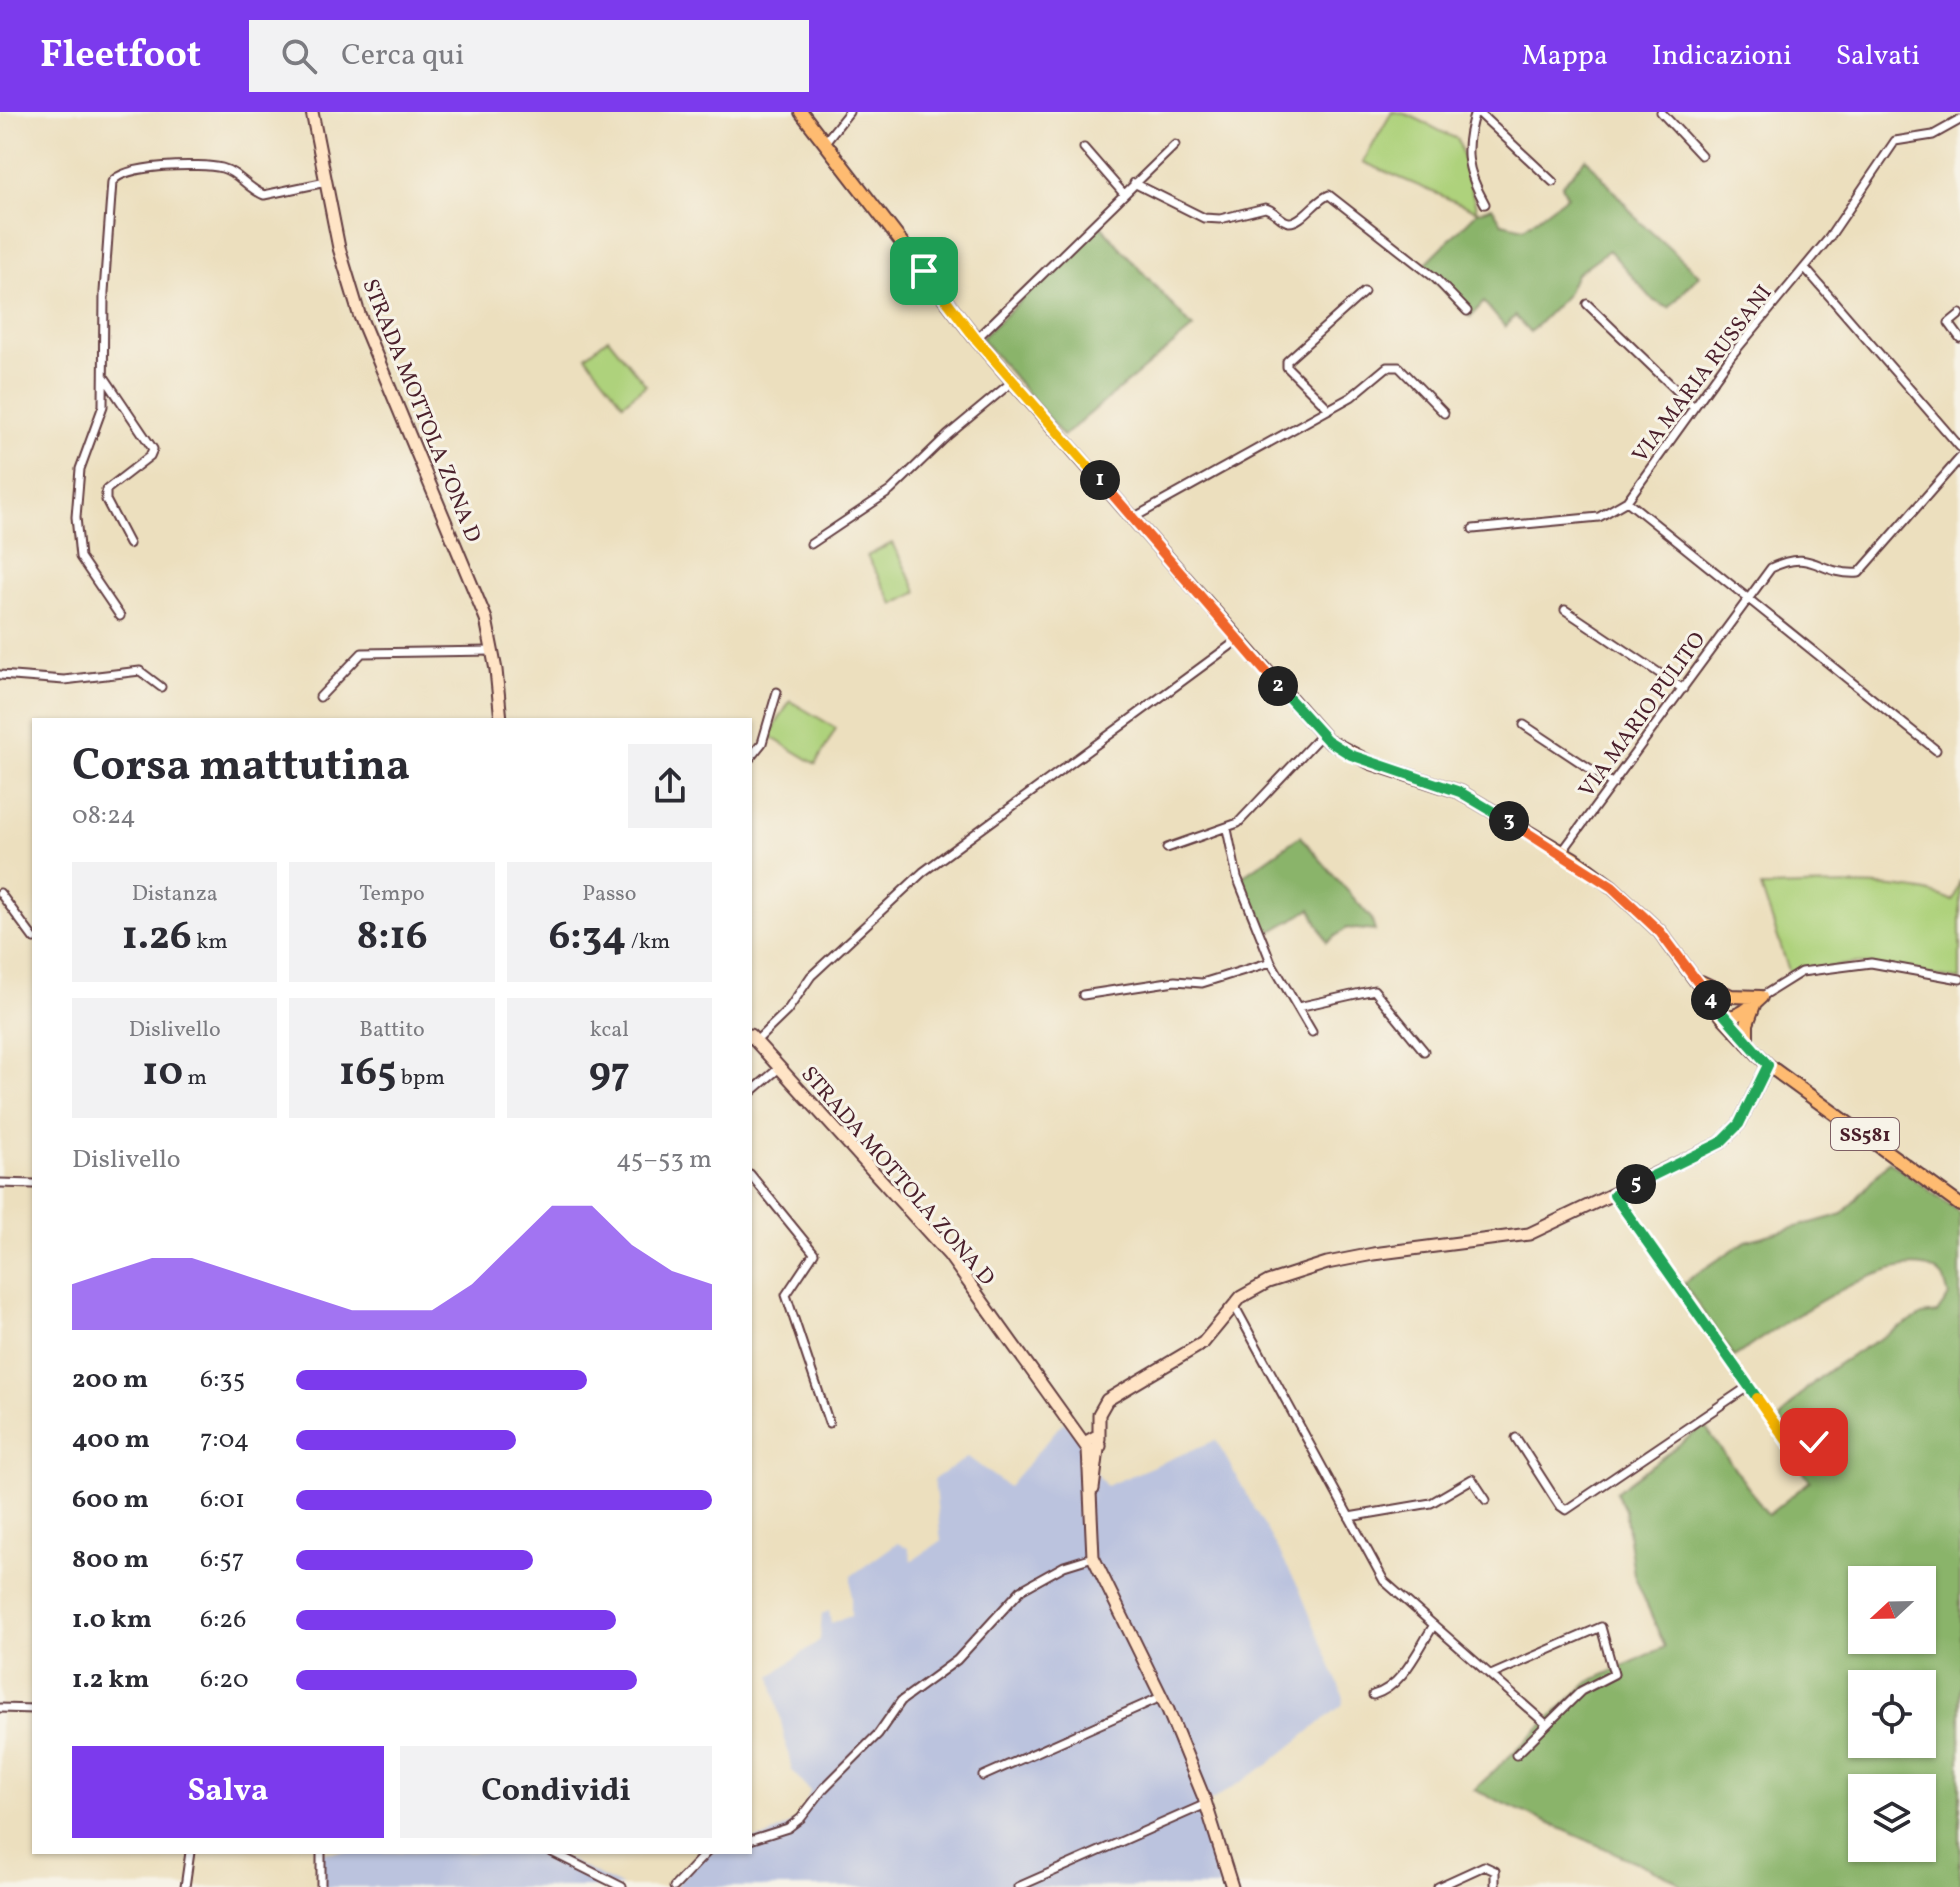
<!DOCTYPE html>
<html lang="it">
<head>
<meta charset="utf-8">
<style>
	body { margin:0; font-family:Vollkorn,serif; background:#f2f2f3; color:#2b2b33; height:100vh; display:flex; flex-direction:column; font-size:30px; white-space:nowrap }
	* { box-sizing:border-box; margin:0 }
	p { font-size:26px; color:#7c7c81 }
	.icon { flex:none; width:44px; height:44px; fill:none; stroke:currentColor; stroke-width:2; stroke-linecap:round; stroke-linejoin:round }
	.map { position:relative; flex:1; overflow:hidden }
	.drawer { position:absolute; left:32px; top:606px; width:720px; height:1136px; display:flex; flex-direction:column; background:#fff; border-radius:0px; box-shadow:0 2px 6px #0004 }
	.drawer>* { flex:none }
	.needle { width:52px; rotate:248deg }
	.controls { position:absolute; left:1848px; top:1454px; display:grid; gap:16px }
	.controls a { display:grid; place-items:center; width:88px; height:88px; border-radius:0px; background:#fff; box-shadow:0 2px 6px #0004; font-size:40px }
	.pin { position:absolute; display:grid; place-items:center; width:68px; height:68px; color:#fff; margin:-34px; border-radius:16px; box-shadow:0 4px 12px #0006 }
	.km { position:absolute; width:40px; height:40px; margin:-20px; border-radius:50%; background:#222; color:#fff; font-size:22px; line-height:40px; text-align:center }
	.round { display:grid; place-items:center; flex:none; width:84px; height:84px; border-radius:0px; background:#f2f2f3 }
	.summary { display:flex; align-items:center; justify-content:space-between; height:136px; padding:0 40px }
	h1 { font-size:44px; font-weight:700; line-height:60px }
	.stats { display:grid; grid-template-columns:repeat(3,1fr); gap:12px; height:136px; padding:8px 40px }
	.stats div { display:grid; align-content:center; border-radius:0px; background:#f2f2f3; text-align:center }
	.stats b { font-size:40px; font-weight:700 }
	.stats small { font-size:22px; font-weight:400 }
	.stats p { font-size:22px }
	.chart { height:224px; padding:16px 40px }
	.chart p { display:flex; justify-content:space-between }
	.chart svg { width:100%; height:144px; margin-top:8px; fill:#7c3aed; opacity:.7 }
	.primary-button { display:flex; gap:16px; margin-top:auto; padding:16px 40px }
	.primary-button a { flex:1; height:92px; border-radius:0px; background:#7c3aed; color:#fff; font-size:32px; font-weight:700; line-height:92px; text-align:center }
	.primary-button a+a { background:#f2f2f3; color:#2b2b33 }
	ul { padding:0 40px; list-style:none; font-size:26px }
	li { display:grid; grid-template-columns:128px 96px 1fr; align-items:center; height:60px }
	li i { height:20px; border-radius:10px; background:#7c3aed }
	header { display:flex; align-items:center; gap:48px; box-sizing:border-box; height:112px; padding:0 40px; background:#7c3aed; color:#fff }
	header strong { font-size:38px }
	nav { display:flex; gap:44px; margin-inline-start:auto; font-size:28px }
	.search { width:560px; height:72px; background:#f2f2f3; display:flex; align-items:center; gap:20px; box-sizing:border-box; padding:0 28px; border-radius:0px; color:#7c7c81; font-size:30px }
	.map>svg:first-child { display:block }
	.industrial { fill:#bbc3de }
	.green { fill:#aed27b; stroke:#7c7853; stroke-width:2 }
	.forest { fill:#8ab46b; stroke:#6a6a4b; stroke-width:2; fill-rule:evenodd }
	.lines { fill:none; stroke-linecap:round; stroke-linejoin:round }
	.street-casing { stroke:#623c41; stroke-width:11 }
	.secondary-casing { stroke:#623c41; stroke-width:15 }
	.primary-casing { stroke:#623c41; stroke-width:16 }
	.street { stroke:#fff; stroke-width:7 }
	.secondary { stroke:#ffe4c6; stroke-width:11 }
	.primary { stroke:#febb71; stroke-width:12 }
	.split-1-casing { stroke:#fff; stroke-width:16 }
	.split-2-casing { stroke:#fff; stroke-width:16 }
	.split-3-casing { stroke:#fff; stroke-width:16 }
	.split-4-casing { stroke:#fff; stroke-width:16 }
	.split-5-casing { stroke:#fff; stroke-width:16 }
	.split-6-casing { stroke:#fff; stroke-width:16 }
	.split-7-casing { stroke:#fff; stroke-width:16 }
	.split-1 { stroke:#f5b400; stroke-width:10 }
	.split-2 { stroke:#f0652b; stroke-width:10 }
	.split-3 { stroke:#22a559; stroke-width:10 }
	.split-4 { stroke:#f0652b; stroke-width:10 }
	.split-5 { stroke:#22a559; stroke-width:10 }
	.split-6 { stroke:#22a559; stroke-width:10 }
	.split-7 { stroke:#f5b400; stroke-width:10 }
	.labels { text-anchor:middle; stroke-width:6; stroke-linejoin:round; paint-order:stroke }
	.shield { fill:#f7f3e8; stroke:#7e5f64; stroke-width:2 }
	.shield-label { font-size:20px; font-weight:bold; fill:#4a1f2b }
	.street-label { font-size:22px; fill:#4a1f2b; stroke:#f7f3e8 }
</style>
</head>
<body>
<header>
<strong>Fleetfoot</strong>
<div class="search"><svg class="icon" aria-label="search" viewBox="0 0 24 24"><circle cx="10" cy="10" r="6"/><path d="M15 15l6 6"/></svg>Cerca qui</div>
<nav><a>Mappa</a><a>Indicazioni</a><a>Salvati</a></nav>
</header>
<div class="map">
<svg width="1960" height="1775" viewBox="0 0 1960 1775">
	<rect width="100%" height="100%" fill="#f7f3e8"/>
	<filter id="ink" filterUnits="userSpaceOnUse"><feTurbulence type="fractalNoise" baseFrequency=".0125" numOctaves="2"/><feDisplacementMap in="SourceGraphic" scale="16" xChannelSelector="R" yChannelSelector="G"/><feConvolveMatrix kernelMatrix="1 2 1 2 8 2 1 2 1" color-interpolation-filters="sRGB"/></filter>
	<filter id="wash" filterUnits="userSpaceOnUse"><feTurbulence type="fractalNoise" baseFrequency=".006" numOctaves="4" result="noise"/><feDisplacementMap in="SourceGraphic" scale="32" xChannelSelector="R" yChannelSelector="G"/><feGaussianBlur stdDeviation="1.8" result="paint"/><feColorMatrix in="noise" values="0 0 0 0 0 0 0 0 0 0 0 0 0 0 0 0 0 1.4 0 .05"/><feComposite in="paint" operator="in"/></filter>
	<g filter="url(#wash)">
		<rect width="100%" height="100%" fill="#ecdfbe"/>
		<path class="industrial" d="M1063,1310L1081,1323L1088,1349L1106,1374L1216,1328L1298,1474L1344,1586L1342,1593L1269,1652L1206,1692L1229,1775H674L707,1740H750V1728L767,1725L801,1706L810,1679L792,1659L771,1564L820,1528L822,1502L829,1499L831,1511L851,1504V1464L897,1431L908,1436L912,1449L941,1429L934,1367L968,1345L1008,1375Z
			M321,1740H552L622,1775H321Z"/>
		<path class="green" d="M1392,0C1413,0 1435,19 1458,27L1477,99L1363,50Z
			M608,226L646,273L623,291L586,244Z
			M892,431L918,480L894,493L867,444Z
			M790,589L836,616L816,652L769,624Z
			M1960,768V868L1856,851L1790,862L1761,775C1811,775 1910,766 1953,789Z"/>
		<path class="forest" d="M1586,46L1639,109L1699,163L1669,196L1654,189L1609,138L1576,162L1566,184L1530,220L1515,204L1505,215L1484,190L1470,205L1421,156L1477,100L1492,95L1502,111L1524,116L1567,84L1562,73Z
			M1100,113L1193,216L1063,324L981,226Z
			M1300,724L1371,806L1375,819L1347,816L1327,830L1311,797L1265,823L1239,767Z
			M1889,1049L1960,1101V1775H1683L1674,1767L1474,1678L1588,1570L1665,1535L1634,1463L1625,1398L1616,1380L1704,1314L1768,1403L1810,1369L1794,1347L1798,1327L1780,1308C1813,1258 1871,1233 1922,1203L1937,1201L1949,1184C1947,1179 1946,1171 1943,1166C1907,1120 1768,1222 1734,1245L1683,1171L1746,1129L1843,1102ZM1862,1468H1922V1528H1862ZM1862,1572H1922V1632H1862ZM1862,1676H1922V1736H1862Z"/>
	</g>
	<g filter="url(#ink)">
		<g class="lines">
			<g class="street-casing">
				<path id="street" d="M1475,0C1463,37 1466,58 1485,92
					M1478,0L1553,70
					M1661,0L1701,43
					M825,30L849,0
					M1084,36L1124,82
					M1134,71L1204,106L1220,107L1265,96C1275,98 1280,109 1289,110C1302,111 1316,87 1329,83L1435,166L1467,199
					M1805,156L1960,335
					M1587,192L1694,295
					M1960,202L1949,211L1960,226
					M976,227L1175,33
					M105,266L153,337L150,344L106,378V388L129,432
					M1329,297L1287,255V249L1364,180
					M1627,389L1936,638
					M1133,406L1351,285L1387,255H1399L1444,301
					M1473,417L1599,405L1627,389L1731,244L1829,126L1895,29L1933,23L1960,8
					M811,432L890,379L948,323L1013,269
					M1565,498L1683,577
					M120,504L80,445L76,405L80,357L103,294L104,180L112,70C124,52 201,51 222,56C238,60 248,77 264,83L326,70
					M0,563L64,568L140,559L161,575
					M320,585L362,541L492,539
					M1524,613L1613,672
					M750,646L762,631L777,580
					M1227,717L1237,765L1271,850L1312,920
					M1167,736L1238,711L1322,622
					M1562,740L1771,456C1814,435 1818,464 1859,461L1960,346
					M0,781L34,827
					M1083,883L1175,869L1202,871L1271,850
					M1761,885L1801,860L1871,851L1960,867
					M1298,895L1374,878L1424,939
					M755,930L787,899L811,864L923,760L1238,528
					M750,981L778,957
					M750,1062L814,1141L786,1183L829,1311
					M0,1071L34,1072
					M1614,1083L1789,1332L1814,1330
					M1234,1193L1384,1469L1546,1612
					M1516,1326L1559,1393L1566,1398L1749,1274
					M1349,1405L1431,1391L1472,1367L1486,1388
					M1491,1563L1601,1515L1614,1562L1581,1579L1516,1643
					M1373,1583C1403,1575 1418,1537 1434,1513
					M0,1596L34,1597
					M983,1664L1161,1585
					M750,1728L788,1716L801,1706L824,1676L878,1622L901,1589L957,1548L1021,1478L1064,1454L1093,1445
					M552,1740L622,1775
					M185,1775L190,1740
					M321,1775V1740
					M674,1775L707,1740
					M1018,1775L1206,1692
					M1438,1775L1484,1754L1495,1759V1775"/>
			</g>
			<g class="secondary-casing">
				<path id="secondary" d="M312,0L339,136L359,202L486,507L496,558L501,608
					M750,923L949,1143L1088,1337L1095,1339L1100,1334L1095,1325L1086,1330
					M1099,1327V1302L1107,1288L1203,1231L1241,1185L1268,1170L1327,1151L1373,1142L1529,1122L1720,1031L1739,1012L1768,953
					M1088,1337L1093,1445L1168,1598L1204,1686L1232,1775
					M1093,1377L1098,1337"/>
			</g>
			<g class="primary-casing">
				<path id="primary" d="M801,0L976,227L1327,628L1371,651L1460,680L1574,747L1612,775L1660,820L1722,904L1768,953L1960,1093
					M1701,870L1731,884L1761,885
					M1722,904C1738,908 1750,895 1761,885
					M1747,931V912L1754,893"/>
			</g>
			<use href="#street" class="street"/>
			<use href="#secondary" class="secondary"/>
			<use href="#primary" class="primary"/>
		</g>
	</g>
	<g class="lines" filter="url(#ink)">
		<g class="split-1-casing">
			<path id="split-1" d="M924,159L976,227L1100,368"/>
		</g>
		<g class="split-2-casing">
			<path id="split-2" d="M1100,368L1278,574"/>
		</g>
		<g class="split-3-casing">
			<path id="split-3" d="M1278,574L1327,628L1351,643L1460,680L1509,709"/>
		</g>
		<g class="split-4-casing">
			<path id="split-4" d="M1509,709L1612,775L1660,820L1711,888"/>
		</g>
		<g class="split-5-casing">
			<path id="split-5" d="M1636,1072L1720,1031L1739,1012L1768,953L1711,888"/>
		</g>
		<g class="split-6-casing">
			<path id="split-6" d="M1636,1072L1614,1083L1757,1286"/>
		</g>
		<g class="split-7-casing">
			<path id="split-7" d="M1757,1286L1789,1332L1814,1330"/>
		</g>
		<use href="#split-1" class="split-1"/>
		<use href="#split-2" class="split-2"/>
		<use href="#split-3" class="split-3"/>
		<use href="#split-4" class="split-4"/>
		<use href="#split-5" class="split-5"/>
		<use href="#split-6" class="split-6"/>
		<use href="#split-7" class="split-7"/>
	</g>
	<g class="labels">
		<rect class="shield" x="1831" y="1006" width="68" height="32" rx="6"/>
		<g class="shield-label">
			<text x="1865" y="1029">SS581</text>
		</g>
		<g class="street-label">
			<text transform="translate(1701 261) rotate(-53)" y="8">VIA MARIA RUSSANI</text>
			<text transform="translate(423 298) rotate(68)" y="8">STRADA MOTTOLA ZONA D</text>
			<text transform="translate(1641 602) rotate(-54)" y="8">VIA MARIO PULITO</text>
			<text transform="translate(899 1063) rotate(49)" y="8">STRADA MOTTOLA ZONA D</text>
		</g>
	</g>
</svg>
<div class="controls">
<a><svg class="needle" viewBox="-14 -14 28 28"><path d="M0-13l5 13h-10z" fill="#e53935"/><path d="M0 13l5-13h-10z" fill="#7c7c81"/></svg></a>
<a><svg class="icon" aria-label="locate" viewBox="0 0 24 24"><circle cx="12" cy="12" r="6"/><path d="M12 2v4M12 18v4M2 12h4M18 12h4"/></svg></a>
<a><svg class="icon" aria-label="layers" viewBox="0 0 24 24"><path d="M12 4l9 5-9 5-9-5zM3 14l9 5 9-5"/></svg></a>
</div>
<div class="pin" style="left:924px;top:159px;background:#1e9e55"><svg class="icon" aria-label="arrive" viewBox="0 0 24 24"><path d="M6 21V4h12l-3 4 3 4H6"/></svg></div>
<div class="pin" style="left:1814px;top:1330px;background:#d93025"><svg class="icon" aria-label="check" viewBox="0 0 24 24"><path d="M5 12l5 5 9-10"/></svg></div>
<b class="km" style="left:1100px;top:368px">1</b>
<b class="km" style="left:1278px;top:574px">2</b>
<b class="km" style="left:1509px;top:709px">3</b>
<b class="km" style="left:1711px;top:888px">4</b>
<b class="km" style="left:1636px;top:1072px">5</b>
<section class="drawer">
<div class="summary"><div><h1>Corsa mattutina</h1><p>08:24</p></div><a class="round"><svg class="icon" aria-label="share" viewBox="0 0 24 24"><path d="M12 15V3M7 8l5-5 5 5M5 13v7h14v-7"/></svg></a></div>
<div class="stats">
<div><p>Distanza</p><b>1.26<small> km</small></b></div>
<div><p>Tempo</p><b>8:16</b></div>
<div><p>Passo</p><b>6:34<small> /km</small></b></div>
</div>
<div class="stats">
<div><p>Dislivello</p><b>10<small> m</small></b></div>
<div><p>Battito</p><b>165<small> bpm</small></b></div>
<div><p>kcal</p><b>97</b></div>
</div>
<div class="chart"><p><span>Dislivello</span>45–53 m</p>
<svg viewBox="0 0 160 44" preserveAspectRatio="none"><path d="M0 44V30L10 26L20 22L30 22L40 26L50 30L60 34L70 38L80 38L90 38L100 30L110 18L120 6L130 6L140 18L150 26L160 30V44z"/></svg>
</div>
<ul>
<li><b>200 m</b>6:35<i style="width:70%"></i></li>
<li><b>400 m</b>7:04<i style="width:53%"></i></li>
<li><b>600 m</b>6:01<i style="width:100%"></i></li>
<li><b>800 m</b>6:57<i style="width:57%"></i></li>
<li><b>1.0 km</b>6:26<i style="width:77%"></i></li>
<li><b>1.2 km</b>6:20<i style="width:82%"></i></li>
</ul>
<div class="primary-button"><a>Salva</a><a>Condividi</a></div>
</section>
</div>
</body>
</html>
